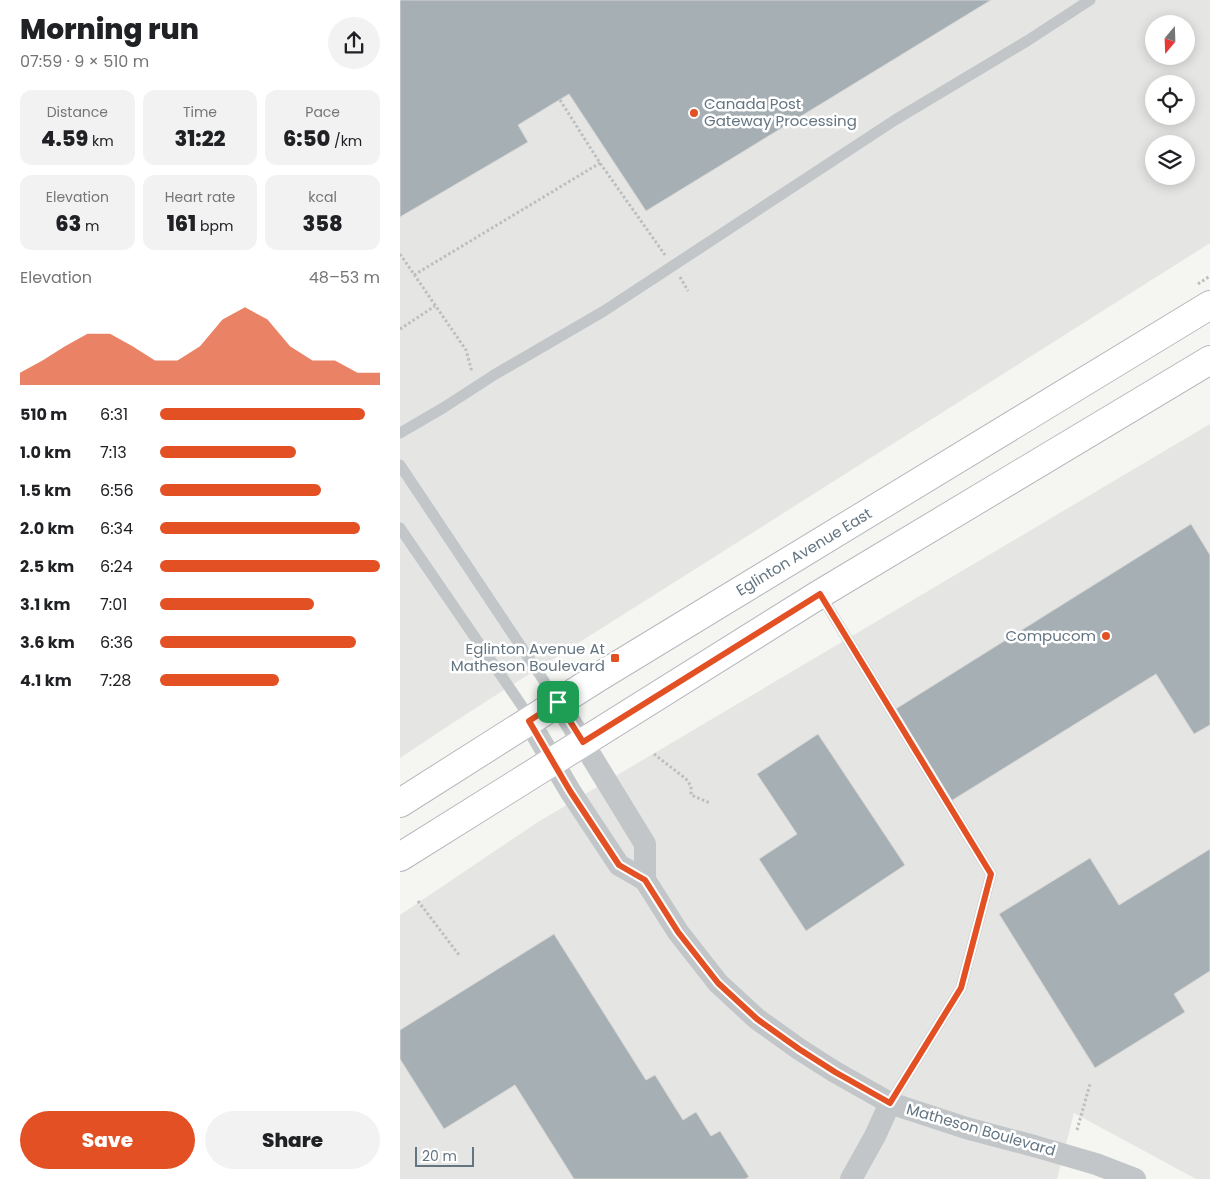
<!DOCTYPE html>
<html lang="en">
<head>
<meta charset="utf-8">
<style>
	body { margin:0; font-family:Poppins,sans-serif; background:#f2f2f2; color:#202124; height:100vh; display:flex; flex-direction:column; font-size:19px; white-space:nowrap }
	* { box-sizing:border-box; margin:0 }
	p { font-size:16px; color:#757577 }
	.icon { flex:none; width:28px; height:28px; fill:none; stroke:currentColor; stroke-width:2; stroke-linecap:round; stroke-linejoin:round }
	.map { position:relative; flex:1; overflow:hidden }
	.panel { display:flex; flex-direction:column; background:#fff; width:400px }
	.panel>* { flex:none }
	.needle { width:32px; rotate:199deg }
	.fabs { position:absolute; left:745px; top:15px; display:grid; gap:10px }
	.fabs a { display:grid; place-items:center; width:50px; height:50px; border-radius:50%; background:#fff; box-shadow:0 2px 12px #0003; font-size:25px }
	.scale { position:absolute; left:15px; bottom:12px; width:59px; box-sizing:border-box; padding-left:5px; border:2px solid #647582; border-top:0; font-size:14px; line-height:18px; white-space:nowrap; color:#647582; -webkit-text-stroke:4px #fff; paint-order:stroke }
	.pin { position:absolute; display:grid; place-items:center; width:42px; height:42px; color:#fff; margin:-21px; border-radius:10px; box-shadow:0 2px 8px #0006 }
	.round { display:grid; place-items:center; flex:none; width:52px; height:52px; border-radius:26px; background:#f2f2f2 }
	.headline { display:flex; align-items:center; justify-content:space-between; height:85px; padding:0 20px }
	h1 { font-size:28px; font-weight:800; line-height:38px }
	.figures { display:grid; grid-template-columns:repeat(3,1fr); gap:8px; height:85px; padding:5px 20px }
	.figures div { display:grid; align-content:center; border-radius:12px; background:#f2f2f2; text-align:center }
	.figures b { font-size:21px; font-weight:800 }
	.figures small { font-size:14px; font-weight:400 }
	.figures p { font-size:14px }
	.chart { height:140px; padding:10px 20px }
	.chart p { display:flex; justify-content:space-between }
	.chart svg { width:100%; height:90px; margin-top:5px; fill:#e25024; opacity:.7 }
	.action { display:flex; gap:10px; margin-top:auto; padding:10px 20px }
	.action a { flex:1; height:58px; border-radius:30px; background:#e25024; color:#fff; font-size:20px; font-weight:800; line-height:58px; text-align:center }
	.action a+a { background:#f2f2f2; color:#202124 }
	ul { padding:0 20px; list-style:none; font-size:16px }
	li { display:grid; grid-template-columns:80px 60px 1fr; align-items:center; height:38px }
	li i { height:12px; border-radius:6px; background:#e25024 }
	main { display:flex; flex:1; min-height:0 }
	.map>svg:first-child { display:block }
	.built { fill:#e5e6e4; fill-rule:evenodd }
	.building { fill:#a6afb4; stroke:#d6d6d4 }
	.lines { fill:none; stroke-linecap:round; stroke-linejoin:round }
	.primary-casing { stroke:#b5b9bd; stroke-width:30 }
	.path { stroke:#bcbec0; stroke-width:3; stroke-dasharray:2.5 2.5; stroke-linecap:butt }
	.lane { stroke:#c2c6c9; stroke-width:11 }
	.street { stroke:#c2c6c9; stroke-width:22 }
	.primary { stroke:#fff; stroke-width:28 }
	.route-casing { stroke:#fff; stroke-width:10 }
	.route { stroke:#e25024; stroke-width:6 }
	.poi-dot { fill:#e25024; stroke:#fff; stroke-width:2 }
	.labels { text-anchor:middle; stroke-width:5; stroke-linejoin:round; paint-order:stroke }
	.poi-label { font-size:15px; fill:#647582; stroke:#fff; text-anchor:end }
	.street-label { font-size:15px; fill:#647582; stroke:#fff }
</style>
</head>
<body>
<main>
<section class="panel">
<div class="headline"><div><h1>Morning run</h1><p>07:59 · 9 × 510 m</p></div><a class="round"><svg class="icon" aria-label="share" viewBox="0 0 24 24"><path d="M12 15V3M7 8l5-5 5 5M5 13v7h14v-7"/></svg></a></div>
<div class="figures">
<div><p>Distance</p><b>4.59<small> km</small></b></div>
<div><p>Time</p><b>31:22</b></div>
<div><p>Pace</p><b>6:50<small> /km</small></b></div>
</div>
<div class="figures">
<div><p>Elevation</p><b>63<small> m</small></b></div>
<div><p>Heart rate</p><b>161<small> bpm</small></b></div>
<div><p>kcal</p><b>358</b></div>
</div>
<div class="chart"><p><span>Elevation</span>48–53 m</p>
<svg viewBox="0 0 160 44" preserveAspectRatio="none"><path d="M0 44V38L10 32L20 25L30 19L40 19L50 25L60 32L70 32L80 25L90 12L100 6L110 12L120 25L130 32L140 32L150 38L160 38V44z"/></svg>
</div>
<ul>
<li><b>510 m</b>6:31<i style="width:93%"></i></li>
<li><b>1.0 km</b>7:13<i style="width:62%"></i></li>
<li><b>1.5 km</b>6:56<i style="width:73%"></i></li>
<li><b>2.0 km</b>6:34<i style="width:91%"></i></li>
<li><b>2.5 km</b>6:24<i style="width:100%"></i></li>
<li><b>3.1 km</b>7:01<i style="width:70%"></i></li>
<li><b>3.6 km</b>6:36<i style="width:89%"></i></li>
<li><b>4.1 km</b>7:28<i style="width:54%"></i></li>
</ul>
<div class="action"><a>Save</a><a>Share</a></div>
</section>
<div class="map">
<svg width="810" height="1179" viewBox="0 0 810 1179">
	<rect width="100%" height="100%" fill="#f5f5f1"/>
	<path class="built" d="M0,0H810V243L71,711L0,758ZM754,24H786V56H754ZM754,84H786V116H754ZM754,144H786V176H754Z
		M810,424V1179H796L674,1113L657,1179H0V915L138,822Z"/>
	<path class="building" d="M0,0H591L246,211L169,94L118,125L128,142L0,217Z
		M791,524L810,555V725L794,734L756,674L551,801L494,710Z
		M418,734L505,865L406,931L359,859L397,834L357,774Z
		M810,849V971L774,994L785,1012L695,1068L599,914L690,858L719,905Z
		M154,934L246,1080L255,1075L283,1120L296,1112L311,1136L320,1131L349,1177L345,1179H174L115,1085L44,1129L0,1059V1030Z"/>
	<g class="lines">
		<g class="primary-casing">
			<path id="primary" d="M0,803L197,678L810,305
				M0,857L420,594L810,360"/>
		</g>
		<path class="path" d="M160,100L200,163L265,255
			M0,254L66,350L72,372
			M14,275L200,163
			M280,277L288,291
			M798,284L810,276
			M0,329L35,306
			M254,754L286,779L291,786V795L310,803
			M18,901L59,955
			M677,1130L690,1084"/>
		<path class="lane" d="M0,433L43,408L94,375L204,311L495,120L627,41L690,0
			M0,465L158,702
			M0,528L122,706L129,721
			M420,594L591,874L561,988L490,1103"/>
		<path class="street" d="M158,702L245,844V880
			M129,721L170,791L219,865L245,880L278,932L318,983L357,1019L399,1049L435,1072L490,1103L566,1128L634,1146L696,1164L735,1179
			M451,1179L475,1136L490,1103"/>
		<use href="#primary" class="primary"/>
	</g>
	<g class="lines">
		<g class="route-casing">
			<path id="route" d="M420,594L591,874L561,988L490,1103L435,1072L399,1049L357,1019L318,983L278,932L245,880L219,865L170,791L129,721L158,702L183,742Z"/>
		</g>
		<use href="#route" class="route"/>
	</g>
	<g class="poi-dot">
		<circle cx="294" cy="113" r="5"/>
		<circle cx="706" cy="636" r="5"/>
		<rect x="210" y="653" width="10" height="10" rx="2.5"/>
	</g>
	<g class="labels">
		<g class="poi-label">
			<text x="304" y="109" text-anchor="start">Canada Post<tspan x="304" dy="17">Gateway Processing</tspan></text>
			<text x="696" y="641">Compucom</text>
			<text x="205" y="654">Eglinton Avenue At<tspan x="205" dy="17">Matheson Boulevard</tspan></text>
		</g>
		<g class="street-label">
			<text transform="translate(404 552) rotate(-31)" y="5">Eglinton Avenue East</text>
			<text transform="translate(581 1130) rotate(16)" y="5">Matheson Boulevard</text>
		</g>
	</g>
</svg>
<div class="fabs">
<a><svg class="needle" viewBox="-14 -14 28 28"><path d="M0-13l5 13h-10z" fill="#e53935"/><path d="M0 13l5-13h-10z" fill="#757577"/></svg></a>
<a><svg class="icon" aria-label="locate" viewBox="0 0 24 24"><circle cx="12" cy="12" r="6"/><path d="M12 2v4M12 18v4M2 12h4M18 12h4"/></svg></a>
<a><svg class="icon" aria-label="layers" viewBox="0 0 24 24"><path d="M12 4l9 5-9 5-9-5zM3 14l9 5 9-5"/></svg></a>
</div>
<div class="scale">20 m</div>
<div class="pin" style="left:158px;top:702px;background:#1e9e55"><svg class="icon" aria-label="arrive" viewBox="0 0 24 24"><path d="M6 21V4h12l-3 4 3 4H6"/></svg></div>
</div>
</main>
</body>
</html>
